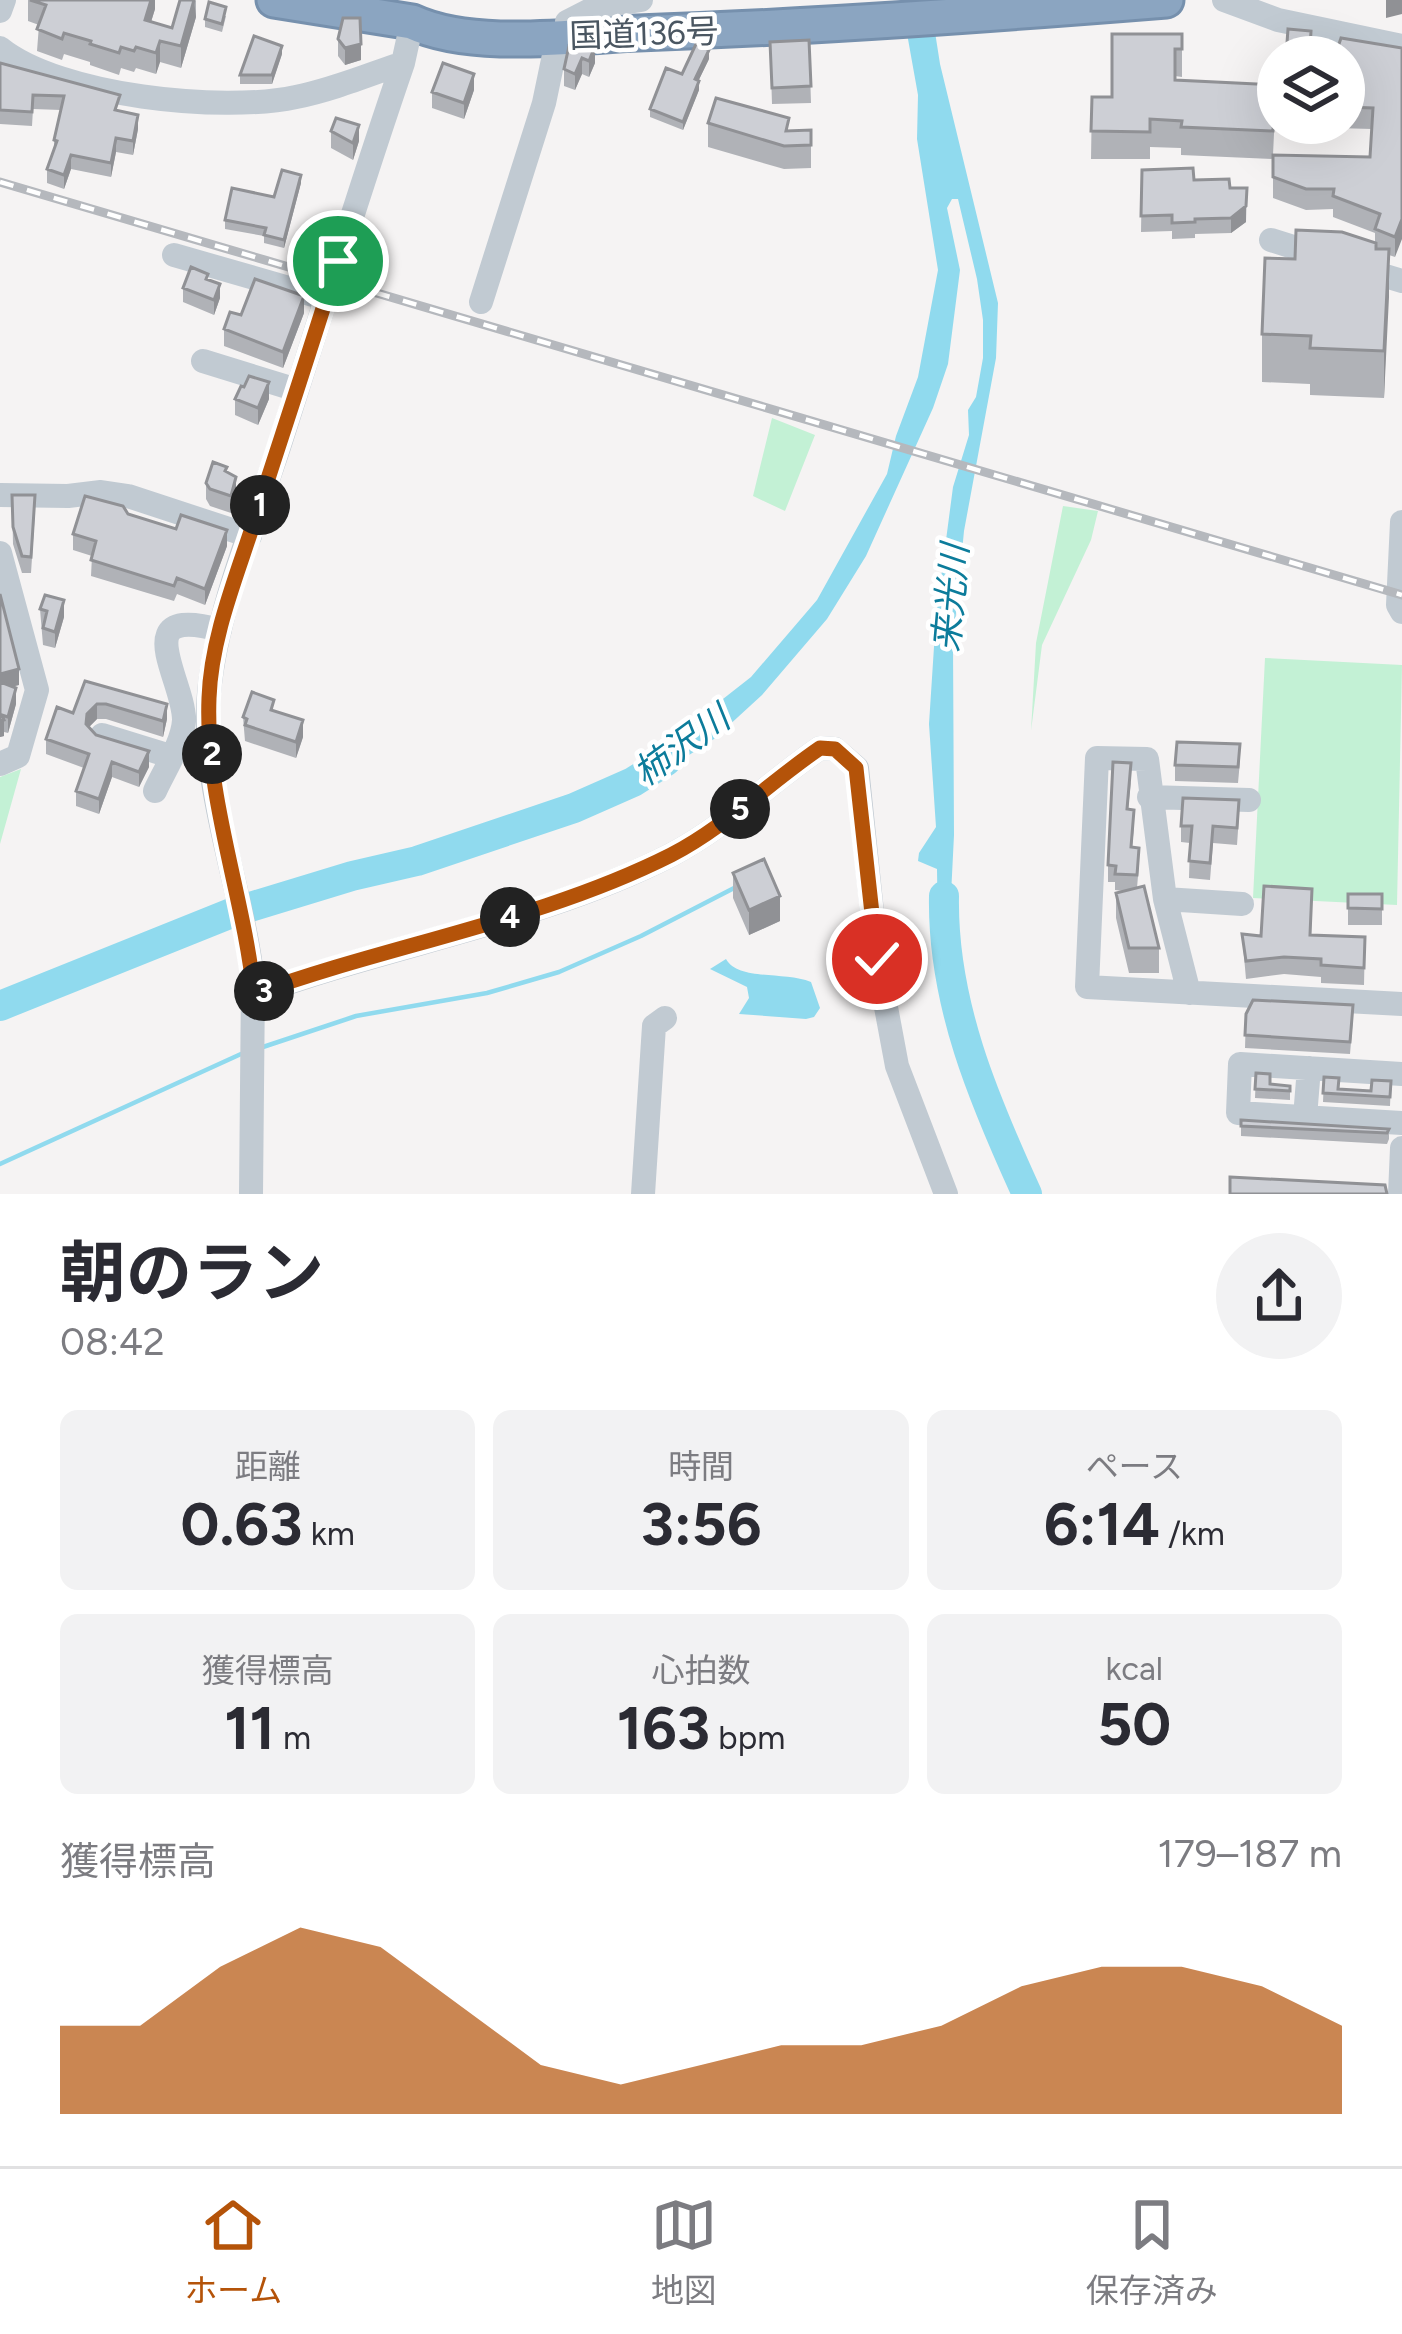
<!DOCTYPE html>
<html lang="ja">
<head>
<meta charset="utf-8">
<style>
	body { margin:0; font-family:Figtree,"Noto Sans JP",sans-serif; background:#f2f2f3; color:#2b2b33; height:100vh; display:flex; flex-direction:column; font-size:45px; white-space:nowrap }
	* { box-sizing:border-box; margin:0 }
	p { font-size:39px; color:#7c7c81 }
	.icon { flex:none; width:66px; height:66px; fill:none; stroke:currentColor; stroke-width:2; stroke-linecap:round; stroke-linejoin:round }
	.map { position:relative; height:1194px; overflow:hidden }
	.sheet { display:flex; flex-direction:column; background:#fff; flex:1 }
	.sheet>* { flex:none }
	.fabs { position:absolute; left:1257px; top:36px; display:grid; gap:24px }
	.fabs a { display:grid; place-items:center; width:108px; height:108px; border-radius:50%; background:#fff; box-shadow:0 12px 48px #0002; font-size:60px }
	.pin { position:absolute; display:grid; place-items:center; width:102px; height:102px; color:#fff; margin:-51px; border:6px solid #fff; border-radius:50%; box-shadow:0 3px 12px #0007 }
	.km { position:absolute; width:60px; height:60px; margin:-30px; border-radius:50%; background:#222; color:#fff; font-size:33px; line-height:60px; text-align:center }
	.round { display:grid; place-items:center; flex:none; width:126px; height:126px; border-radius:63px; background:#f2f2f3 }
	.summary { display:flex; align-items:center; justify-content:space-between; height:204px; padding:0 60px }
	h1 { font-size:66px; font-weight:700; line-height:90px }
	.metrics { display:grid; grid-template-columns:repeat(3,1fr); gap:18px; height:204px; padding:12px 60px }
	.metrics div { display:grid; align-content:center; border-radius:18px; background:#f2f2f3; text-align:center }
	.metrics b { font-size:60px; font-weight:700 }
	.metrics small { font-size:33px; font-weight:400 }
	.metrics p { font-size:33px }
	.chart { height:336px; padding:24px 60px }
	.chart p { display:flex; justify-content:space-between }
	.chart svg { width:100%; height:216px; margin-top:12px; fill:#b45309; opacity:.7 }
	.dock { display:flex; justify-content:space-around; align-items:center; height:168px; border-top:3px solid #e1e1e2; background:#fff; font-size:33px; color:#7c7c81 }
	.dock a { display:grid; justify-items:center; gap:6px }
	.dock .current { color:#b45309 }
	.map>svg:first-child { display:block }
	.green { fill:#c3f1d5 }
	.water { fill:#90daee }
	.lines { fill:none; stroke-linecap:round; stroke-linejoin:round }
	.stream { stroke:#90daee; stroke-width:4.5 }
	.river { stroke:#90daee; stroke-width:30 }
	.highway-casing { stroke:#7690ad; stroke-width:39 }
	.minor { stroke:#c1cad2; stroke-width:24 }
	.highway { stroke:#8ba5c1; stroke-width:33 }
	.rail-casing { stroke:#b5b8bd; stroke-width:9 }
	.rail { stroke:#fff; stroke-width:4.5; stroke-dasharray:14; stroke-linecap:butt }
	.wall { fill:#b0b2b7 }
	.shaded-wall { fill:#909195 }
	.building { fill:#cdcfd5; stroke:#909195; stroke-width:3 }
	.route-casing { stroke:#fff; stroke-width:24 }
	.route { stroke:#b45309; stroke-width:15 }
	.labels { text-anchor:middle; stroke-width:9; stroke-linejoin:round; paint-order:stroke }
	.street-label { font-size:33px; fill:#4a5661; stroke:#fff }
	.water-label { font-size:36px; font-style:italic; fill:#0c7c9b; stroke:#fff }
</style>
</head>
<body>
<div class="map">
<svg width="1402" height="1194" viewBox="0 0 1402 1194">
	<rect width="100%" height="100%" fill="#f5f3f3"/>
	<path class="green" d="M772,418L815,435L785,511L753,496Z
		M1063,506L1098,511L1091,540L1042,645L1031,731L1036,643Z
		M1265,658L1402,665L1397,905L1253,898Z
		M21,769L0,844V777Z"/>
	<path class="water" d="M901,0H930L940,64L998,303L996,358L964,531L953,644L954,835L949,935L938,937L937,869L918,861L919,853L936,827L929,724L936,616L953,487L969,435L968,410L976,397L983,358V320L977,279L958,199H952L947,208L960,270L948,364L933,408L866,556L827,619L762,695L714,739L636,789L629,774L656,753L676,730L700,717L751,677L817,600L887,474L896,436L918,377L938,270L917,139L918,95Z
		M726,959C738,981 784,971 811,982L820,1008L814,1017L806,1019L739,1014L749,998L747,987L710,969Z"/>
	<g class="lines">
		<path class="stream" d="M263,1047L356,1016L487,993L559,972L641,936L738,886
			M0,1164L241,1054"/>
		<path class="river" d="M944,896C942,1002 984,1100 1027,1194
			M0,1006L234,912L352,876L417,861L574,808L633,782L666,761"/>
		<g class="highway-casing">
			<path id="highway" d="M274,0L412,22C472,50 571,36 638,33C814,27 990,14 1166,0"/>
		</g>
		<path class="minor" d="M1224,0L1278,20L1402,46
			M0,11L4,0
			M567,22L596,7L641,0
			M0,48C59,96 222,113 296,97C332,90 368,75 403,63
			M1271,240L1325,257
			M174,255L327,299
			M1359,268L1402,281
			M481,302L544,103L558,36
			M203,361L297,390
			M0,495L68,496L101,492L128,496L250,536
			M1402,522L1398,605L1402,612
			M0,553L37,690L18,756L0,764
			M102,735L170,756
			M155,791C164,771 183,742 184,720C184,679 126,604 220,630
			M1149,797L1249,800
			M1165,899L1242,904
			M1189,993L1165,899L1147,759L1097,758L1087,987L1402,1004
			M254,995C391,944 540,922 671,855C725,827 770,782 820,748L835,749L857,768L877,959L897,1066L946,1194
			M1402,1074L1240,1064L1238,1113L1402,1123
			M1305,1117L1309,1068
			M251,1194L253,982C243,888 200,788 209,693C217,609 253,526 279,447C320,319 359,190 403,63L412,22
			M643,1194L654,1026L665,1018
			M1400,1194L1402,1148"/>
		<use href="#highway" class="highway"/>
		<g class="rail-casing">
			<path id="rail" d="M0,182L1402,595"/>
		</g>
		<use href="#rail" class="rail"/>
	</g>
	<path class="wall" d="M28,0H155V9L151,22L172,28L196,0V17L181,68L160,62L156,74L136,68L134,72L121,68L119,75L90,65V62L64,54L62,60L37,51L39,25L28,21Z
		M226,16L222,32L205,27V19Z
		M1182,34V77L1175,76V80L1275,112L1273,155L1370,157L1372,129L1336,128V123H1344V57L1311,49L1337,50L1402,48L1395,257L1389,255L1384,398L1310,395V384L1262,382V334L1295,259L1375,242V233L1333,217V209L1306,210L1273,198V159L1181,155V148L1150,147V159H1091L1092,97H1112Z
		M338,39L361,60L345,65L338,56Z
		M809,40L811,103L772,104L770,42Z
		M575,48L595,63L589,77L582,74L575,90L564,86V69Z
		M282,54L272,84H240V75Z
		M709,59L698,81L699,90L683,130L650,117V109L682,74Z
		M0,63L119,111L138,129L133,155L116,152L111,177L71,169L64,189L47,183V169L54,150V140L61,110L33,109L32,126L0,124Z
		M474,90L464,119L432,108V92Z
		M708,123L789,131L811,130V168L784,169L708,147Z
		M331,131L359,141L353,160L331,148Z
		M1142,170L1230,188H1247L1246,222L1231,233L1195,234V238L1172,239V231L1141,232Z
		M301,183L284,248L264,243V236L225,229V220Z
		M329,235L318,258L304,251V243Z
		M208,280L220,298L214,315L183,302V288Z
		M304,313L283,368L224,346V329L241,315Z
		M235,399H269L258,425L235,415Z
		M227,471L236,494L231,513L210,506L206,499V483Z
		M12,495L35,512L31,573H22L13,544Z
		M128,514L227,546L205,605L177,594L174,601L91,576L92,556L73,550V534Z
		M0,594L19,685L12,686L16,704L8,733L4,732V736L0,737Z
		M40,609L64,617L55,648L43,645Z
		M85,681L167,719L163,737L106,719H97L89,727L96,735L149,767L139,787L112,777L99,814L76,806V791L84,768L46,754V739L73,713Z
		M274,711L303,737L296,758L245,741L243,717Z
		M1240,761L1238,783L1175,781V765Z
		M1131,780L1128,810L1134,827L1132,847L1139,864L1137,888L1159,948V973H1129L1116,918V893L1123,891L1115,890V882H1108V865Z
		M1239,816L1237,845L1213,843L1210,880L1189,878L1190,843L1181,842V826Z
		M733,873L780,921L749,935L733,898Z
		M1348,894H1382V925H1348Z
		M1312,906L1311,935L1365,937L1364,985L1321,983V977L1284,974L1246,979L1242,934L1261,936Z
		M1246,1014L1353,1018L1350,1054L1245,1048Z
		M1256,1073L1270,1084L1290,1086V1100L1255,1098Z
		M1324,1077L1339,1089L1371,1091L1391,1081L1390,1106L1323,1102Z
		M1241,1120L1389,1129V1139L1387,1144L1241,1136Z"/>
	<path class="shaded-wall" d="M151,0H155V9L145,41V20Z
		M194,0L196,17L181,68V46Z
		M1386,0H1402V14L1386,18Z
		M160,41V62L156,74V53Z
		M361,44V60L345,65V48Z
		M282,46V54L272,84V75Z
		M595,46V63L589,77V61Z
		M709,50V59L695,88V79Z
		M582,58V74L575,90V74Z
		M474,74V90L464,119V103Z
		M699,81V90L683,130V122Z
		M138,115V129L133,155V141Z
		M359,125V141L353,160V143Z
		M116,138V152L111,177V163Z
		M71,155V169L64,189V175Z
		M301,175V183L284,248V240Z
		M1246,206V222L1231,233V218Z
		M1402,219V239L1395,257V237Z
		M329,226V235L318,258V250Z
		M1389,249V297L1384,398V351Z
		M220,284V298L214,315V300Z
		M304,296V313L283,368V352Z
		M269,382V399L258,425V408Z
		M236,477V494L231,513V496Z
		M227,530V546L205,605V589Z
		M64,600V617L55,648V632Z
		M19,669V685L0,690V674Z
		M16,688V704L8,733V717Z
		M97,704V719L87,729V714Z
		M167,704V719L163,737V721Z
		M4,720V736L0,737V721Z
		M303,720V737L296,758V742Z
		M149,751V767L139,787V772Z
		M112,762V777L99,814V799Z
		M780,896V921L749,935V910Z"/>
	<path class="building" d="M30,0H151L145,20L172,28L180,0H194L181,46L160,41L156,53L136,47L134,51L121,47L119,53L90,44L91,41L64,33L62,39L37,29L46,5Z
		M209,2L226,7L222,24L205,19Z
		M343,18H360L361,44L345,48L338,39Z
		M1288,29L1311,31L1310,48L1337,50L1341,38L1402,48V219L1395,237L1375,229L1380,214L1333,196L1334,189H1306L1273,177V155L1370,157L1373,108L1344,107V57H1286Z
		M1112,34H1182V49H1175V80L1275,85L1273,131L1181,127L1182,121L1150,119V132L1091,131L1092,97H1112Z
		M254,36L282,46L272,75H240Z
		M809,40L811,86L772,88L770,42Z
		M578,41L595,46L589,61L582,58L575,74L564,69L569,46L575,48Z
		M696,44L709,50L695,79L699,81L683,122L650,109L666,68L682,74Z
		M0,63L120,95L115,110L138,115L133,141L116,138L111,163L71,155L64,175L47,169L57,141L54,140L64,96L33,95L32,112L0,110Z
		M443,63L474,74L464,103L432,92Z
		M716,98L789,118L786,131L811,130V145L784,146L708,123Z
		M336,118L359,125L353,143L331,131Z
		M1193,168L1194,180L1229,179L1230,188H1247L1246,206L1231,218L1195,219V222L1172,223V215L1141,216L1142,170Z
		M282,170L301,175L284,240L264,235L266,228L225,220L232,188L274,197Z
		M314,220L329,226L318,250L304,243Z
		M1296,230L1342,232L1376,243V249H1389L1384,351L1310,348L1311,336L1262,334L1265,258L1295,259Z
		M191,267L208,274L206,279L220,284L214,300L183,288Z
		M255,279L304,296L283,352L224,329L230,312L241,315Z
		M249,376L269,382L258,408L235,399L241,386L244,387Z
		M213,462L227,467L225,471L236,477L231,496L210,489L206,483Z
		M12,495H35L31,557L22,556L13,527Z
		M85,496L123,506L128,514L176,529L181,515L227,530L205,589L177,578L174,586L91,560L96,541L73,534Z
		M0,594L19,669L0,674Z
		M45,595L64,600L55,632L43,628L47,611L40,609Z
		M85,681L167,704L163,721L106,704H97L87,714L86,724L96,735L149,751L139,772L112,762L99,799L76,791L89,754L46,739L57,707L73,713Z
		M0,682L16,688L8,717L2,715L4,720L0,721Z
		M252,692L274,700L271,710L303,720L296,742L245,725L247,719L243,717Z
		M1177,742L1240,744L1238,767L1175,765Z
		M1113,762L1131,763L1127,809L1134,810L1131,847L1139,848L1137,875L1115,874L1116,866L1108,865Z
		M1183,798L1239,800L1237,828L1213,826L1210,863L1189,861L1192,826H1181Z
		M764,859L780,896L749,910L733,873Z
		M1144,886L1159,948H1129L1116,893Z
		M1264,886L1312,889L1310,935L1365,937L1364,968L1321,965V959L1284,957L1246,961L1242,934L1261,936Z
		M1348,894H1382V909L1348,908Z
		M1253,1000L1353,1005L1350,1042L1245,1035L1246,1014Z
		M1256,1073L1270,1074V1084L1290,1086V1091L1255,1089Z
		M1324,1077L1339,1078L1338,1089L1371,1091L1372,1080L1391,1081L1390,1097L1323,1093Z
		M1241,1120L1389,1129L1387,1133L1241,1126Z
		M1230,1177L1385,1185L1387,1194H1230Z"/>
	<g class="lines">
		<g class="route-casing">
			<path id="route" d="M338,261C311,348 282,435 254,522C236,578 211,638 209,698C205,798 244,895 254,994C391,944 540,921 671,855C725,827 770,782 820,748L835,749L856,768L877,959"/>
		</g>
		<use href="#route" class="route"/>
	</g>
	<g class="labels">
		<g class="street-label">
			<text transform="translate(644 33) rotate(-2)" y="12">国道136号</text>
		</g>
		<g class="water-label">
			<text transform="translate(950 598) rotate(-85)" y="13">来光川</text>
			<text transform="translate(681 745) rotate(-36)" y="13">柿沢川</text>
		</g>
	</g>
</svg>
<div class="fabs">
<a><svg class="icon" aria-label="layers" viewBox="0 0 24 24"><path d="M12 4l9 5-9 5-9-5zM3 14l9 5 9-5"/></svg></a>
</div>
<div class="pin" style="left:338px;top:261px;background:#1e9e55"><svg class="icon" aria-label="arrive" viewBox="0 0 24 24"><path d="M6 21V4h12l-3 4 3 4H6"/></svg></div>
<div class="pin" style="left:877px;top:959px;background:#d93025"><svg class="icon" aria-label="check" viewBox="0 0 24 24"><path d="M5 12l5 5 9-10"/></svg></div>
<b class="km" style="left:260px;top:505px">1</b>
<b class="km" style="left:212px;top:754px">2</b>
<b class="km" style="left:264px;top:991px">3</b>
<b class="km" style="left:510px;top:917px">4</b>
<b class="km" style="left:740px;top:809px">5</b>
</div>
<section class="sheet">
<div class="summary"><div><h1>朝のラン</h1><p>08:42</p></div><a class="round"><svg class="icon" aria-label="share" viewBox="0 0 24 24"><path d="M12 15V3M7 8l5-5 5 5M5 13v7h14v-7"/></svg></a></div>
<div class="metrics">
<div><p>距離</p><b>0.63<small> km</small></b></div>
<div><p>時間</p><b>3:56</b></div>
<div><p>ペース</p><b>6:14<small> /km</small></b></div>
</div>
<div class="metrics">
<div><p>獲得標高</p><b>11<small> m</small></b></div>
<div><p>心拍数</p><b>163<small> bpm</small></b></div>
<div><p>kcal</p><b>50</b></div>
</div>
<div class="chart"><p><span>獲得標高</span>179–187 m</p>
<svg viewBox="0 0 160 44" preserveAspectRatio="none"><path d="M0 44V26L10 26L20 14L30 6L40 10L50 22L60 34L70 38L80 34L90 30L100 30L110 26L120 18L130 14L140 14L150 18L160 26V44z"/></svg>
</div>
</section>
<nav class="dock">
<a class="current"><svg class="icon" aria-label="home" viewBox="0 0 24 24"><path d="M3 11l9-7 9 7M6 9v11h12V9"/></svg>ホーム</a>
<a><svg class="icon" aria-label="map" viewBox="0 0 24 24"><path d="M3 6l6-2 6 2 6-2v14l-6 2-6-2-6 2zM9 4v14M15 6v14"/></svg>地図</a>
<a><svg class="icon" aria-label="saved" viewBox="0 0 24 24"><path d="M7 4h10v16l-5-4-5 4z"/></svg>保存済み</a>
</nav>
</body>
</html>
